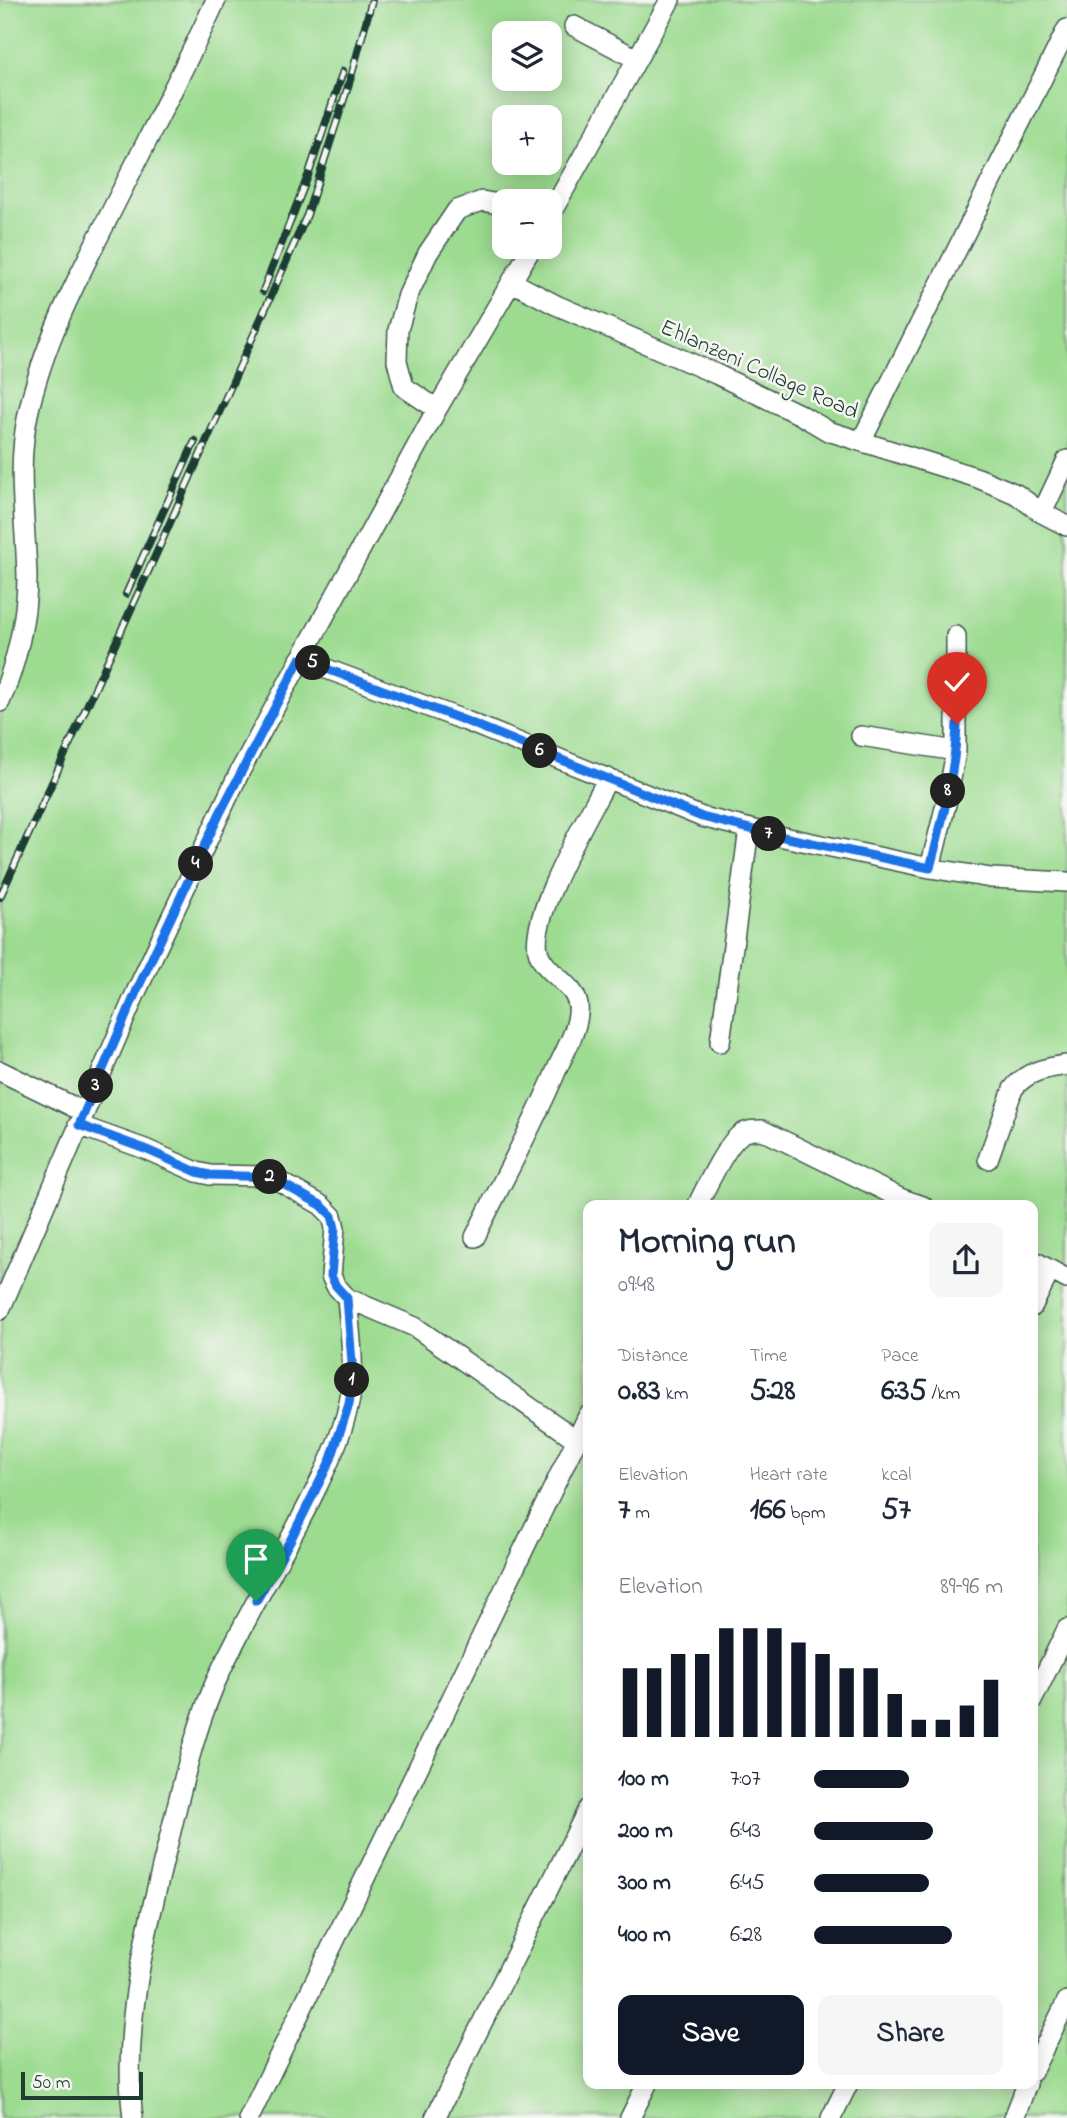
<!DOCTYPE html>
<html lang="en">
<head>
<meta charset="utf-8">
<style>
	body { margin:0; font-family:"Indie Flower",sans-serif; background:#f6f6f7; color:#1f2937; height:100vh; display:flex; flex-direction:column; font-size:26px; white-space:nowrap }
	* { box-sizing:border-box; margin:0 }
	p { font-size:23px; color:#747a83 }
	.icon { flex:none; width:38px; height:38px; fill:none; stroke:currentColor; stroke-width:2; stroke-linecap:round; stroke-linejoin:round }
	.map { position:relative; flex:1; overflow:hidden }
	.side { position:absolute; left:583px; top:1200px; width:455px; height:889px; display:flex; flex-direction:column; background:#fff; border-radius:14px; box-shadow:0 4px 18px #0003 }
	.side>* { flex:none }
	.buttons { position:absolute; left:492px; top:21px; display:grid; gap:14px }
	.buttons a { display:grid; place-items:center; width:70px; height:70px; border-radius:14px; background:#fff; box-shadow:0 4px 18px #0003; font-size:35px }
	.scale { position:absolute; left:21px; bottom:18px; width:122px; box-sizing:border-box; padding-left:7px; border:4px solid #1f3d34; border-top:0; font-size:19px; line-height:24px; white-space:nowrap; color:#1f3d34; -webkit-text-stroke:5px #f6f6f2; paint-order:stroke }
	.pin { position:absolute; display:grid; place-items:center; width:60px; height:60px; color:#fff; margin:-72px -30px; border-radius:50% 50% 50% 0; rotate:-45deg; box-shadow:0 0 7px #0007 }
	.pin .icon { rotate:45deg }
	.km { position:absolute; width:35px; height:35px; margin:-18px; border-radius:50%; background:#222; color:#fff; font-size:19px; line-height:35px; text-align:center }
	.round { display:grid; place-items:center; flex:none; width:74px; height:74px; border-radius:14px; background:#f6f6f7 }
	.head { display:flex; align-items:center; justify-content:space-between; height:119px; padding:0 35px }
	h1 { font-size:38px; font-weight:800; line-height:52px }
	.metrics { display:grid; grid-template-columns:repeat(3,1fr); gap:10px; height:119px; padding:7px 35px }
	.metrics div { display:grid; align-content:center }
	.metrics b { font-size:30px; font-weight:800 }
	.metrics small { font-size:19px; font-weight:400 }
	.metrics p { font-size:19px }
	.chart { height:196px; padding:14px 35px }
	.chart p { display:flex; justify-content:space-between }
	.chart svg { width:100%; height:126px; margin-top:7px; stroke:#111827; stroke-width:6 }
	.primary-button { display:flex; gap:14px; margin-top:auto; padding:14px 35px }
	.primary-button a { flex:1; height:80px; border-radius:14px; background:#111827; color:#fff; font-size:28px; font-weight:800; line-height:80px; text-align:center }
	.primary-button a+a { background:#f6f6f7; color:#1f2937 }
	ul { padding:0 35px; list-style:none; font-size:23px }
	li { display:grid; grid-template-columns:112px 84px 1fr; align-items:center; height:52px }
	li i { height:18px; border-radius:9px; background:#111827 }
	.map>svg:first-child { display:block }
	.green { fill:#9cdb90; stroke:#5e8c62; stroke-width:2; fill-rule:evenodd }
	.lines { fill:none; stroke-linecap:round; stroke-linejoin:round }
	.minor-casing { stroke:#3f564c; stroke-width:22 }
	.minor { stroke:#fff; stroke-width:19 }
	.rail-casing { stroke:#1f3d34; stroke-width:8 }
	.rail { stroke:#f6f6f2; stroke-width:5; stroke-dasharray:16; stroke-linecap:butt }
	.route-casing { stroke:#fff; stroke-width:14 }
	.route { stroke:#1a73e8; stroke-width:9 }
	.labels { text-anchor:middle; stroke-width:5; stroke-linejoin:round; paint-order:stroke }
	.street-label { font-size:23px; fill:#1f3d34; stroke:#f6f6f2 }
</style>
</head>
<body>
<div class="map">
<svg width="1067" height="2118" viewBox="0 0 1067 2118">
	<rect width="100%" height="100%" fill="#f6f6f2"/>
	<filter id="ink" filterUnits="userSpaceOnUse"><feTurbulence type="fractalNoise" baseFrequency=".0143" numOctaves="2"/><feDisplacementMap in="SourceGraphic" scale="14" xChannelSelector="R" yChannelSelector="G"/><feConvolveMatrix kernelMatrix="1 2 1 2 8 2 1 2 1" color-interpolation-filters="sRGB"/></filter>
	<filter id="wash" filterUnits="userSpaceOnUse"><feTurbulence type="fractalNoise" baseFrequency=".00686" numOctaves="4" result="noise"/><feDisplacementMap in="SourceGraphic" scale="28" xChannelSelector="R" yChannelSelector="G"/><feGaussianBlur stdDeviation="1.57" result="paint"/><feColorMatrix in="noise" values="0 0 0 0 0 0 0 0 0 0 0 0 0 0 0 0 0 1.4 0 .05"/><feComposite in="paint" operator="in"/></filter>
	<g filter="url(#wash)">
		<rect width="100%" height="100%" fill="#f4e5d1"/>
		<path class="green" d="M0,0H1067V2118H0ZM504,33H550V79H504ZM504,117H550V163H504ZM504,201H550V247H504ZM588,1206H1032V2084H588Z"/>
	</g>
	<g filter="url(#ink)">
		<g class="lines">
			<g class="minor-casing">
				<path id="minor" d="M574,26L637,59
					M550,215L670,0
					M512,282L556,305L716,374L801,415L828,431L978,478L1016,494L1042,513L1067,526
					M437,409L404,387L397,361L398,330L408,295L428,253L457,210L482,201L504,205
					M862,440L1067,29
					M1042,513L1067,460
					M300,659L466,721L702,817L779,836L930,868L991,878L1067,882
					M0,702C16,665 27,618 27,578C26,523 16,468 28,414C43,344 76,281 108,218C144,146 182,74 216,0
					M861,736L956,751
					M930,868L948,796L956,751V636
					M720,1042L749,829
					M0,1071L84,1112
					M78,1125L145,1149L197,1172L210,1175L270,1176L321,1205L332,1216L335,1228L331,1276L336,1286L347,1298L415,1327L577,1440
					M988,1159L1013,1089C1026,1071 1046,1068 1067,1065
					M697,1206C706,1188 725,1146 740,1135C747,1130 754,1130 762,1130L902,1199L923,1206
					M475,1237C502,1181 533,1126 557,1069C565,1051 576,1033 578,1014C582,985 547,977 539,954C526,920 591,812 608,778
					M1032,1260L1067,1279
					M1032,1307L1050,1271
					M0,1310L137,990L240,771L437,409L532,247
					M1032,1701L1067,1629
					M1032,2072L1067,2001
					M133,2118C121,2024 148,1922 171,1831C184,1777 197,1721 221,1670C249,1611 283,1555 312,1497C327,1467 342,1436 349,1403C356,1369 350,1333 347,1298
					M249,2118L588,1416
					M435,2118L588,1809
					M630,2118L647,2084
					M831,2118L848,2084
					M1014,2118L1027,2084"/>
			</g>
			<use href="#minor" class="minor"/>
			<g class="rail-casing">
				<path id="rail" d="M263,291L308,176L343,71
					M126,594L195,441
					M0,897L157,552L307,215L351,77L372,0"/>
			</g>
			<use href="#rail" class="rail"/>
		</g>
	</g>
	<g class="lines" filter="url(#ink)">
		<g class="route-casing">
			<path id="route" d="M256,1601L291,1539L331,1459L349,1404L353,1376L347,1298L336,1286L331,1276L335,1228L332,1216L321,1205L270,1177L210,1175L197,1172L145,1149L79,1125L137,990L220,813L300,659L466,721L702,817L779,836L930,868C942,821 955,774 957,724"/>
		</g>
		<use href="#route" class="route"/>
	</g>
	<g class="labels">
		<g class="street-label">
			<text transform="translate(760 368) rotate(24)" y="8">Ehlanzeni Collage Road</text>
		</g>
	</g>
</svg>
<div class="buttons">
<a><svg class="icon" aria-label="layers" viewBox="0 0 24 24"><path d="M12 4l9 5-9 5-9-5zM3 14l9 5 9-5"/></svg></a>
<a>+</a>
<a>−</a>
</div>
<div class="scale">50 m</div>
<div class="pin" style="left:256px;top:1601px;background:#1e9e55"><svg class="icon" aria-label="arrive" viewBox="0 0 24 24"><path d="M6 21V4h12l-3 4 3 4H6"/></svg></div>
<div class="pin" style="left:957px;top:724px;background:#d93025"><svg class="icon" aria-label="check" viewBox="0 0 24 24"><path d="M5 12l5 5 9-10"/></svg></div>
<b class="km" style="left:352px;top:1380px">1</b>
<b class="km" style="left:270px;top:1177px">2</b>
<b class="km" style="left:96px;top:1086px">3</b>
<b class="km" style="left:196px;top:864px">4</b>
<b class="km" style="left:313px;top:663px">5</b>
<b class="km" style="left:540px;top:751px">6</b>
<b class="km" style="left:769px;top:834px">7</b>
<b class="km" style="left:948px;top:791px">8</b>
<section class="side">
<div class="head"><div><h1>Morning run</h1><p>09:48</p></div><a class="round"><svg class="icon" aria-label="share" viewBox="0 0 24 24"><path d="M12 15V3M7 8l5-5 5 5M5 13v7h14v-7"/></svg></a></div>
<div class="metrics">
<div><p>Distance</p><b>0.83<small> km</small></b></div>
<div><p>Time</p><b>5:28</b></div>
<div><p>Pace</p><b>6:35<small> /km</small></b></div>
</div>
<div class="metrics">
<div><p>Elevation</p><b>7<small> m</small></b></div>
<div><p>Heart rate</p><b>166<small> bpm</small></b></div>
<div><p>kcal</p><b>57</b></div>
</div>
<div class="chart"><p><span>Elevation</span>89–96 m</p>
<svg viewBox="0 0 160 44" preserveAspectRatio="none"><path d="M5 44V20M15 44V20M25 44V15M35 44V15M45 44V6M55 44V6M65 44V6M75 44V11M85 44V15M95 44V20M105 44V20M115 44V29M125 44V38M135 44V38M145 44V33M155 44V24"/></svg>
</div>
<ul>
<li><b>100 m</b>7:07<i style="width:50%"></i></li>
<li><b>200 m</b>6:43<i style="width:63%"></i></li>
<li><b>300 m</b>6:45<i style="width:61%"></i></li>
<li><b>400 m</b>6:28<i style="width:73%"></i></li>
</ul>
<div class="primary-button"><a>Save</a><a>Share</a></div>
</section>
</div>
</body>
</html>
